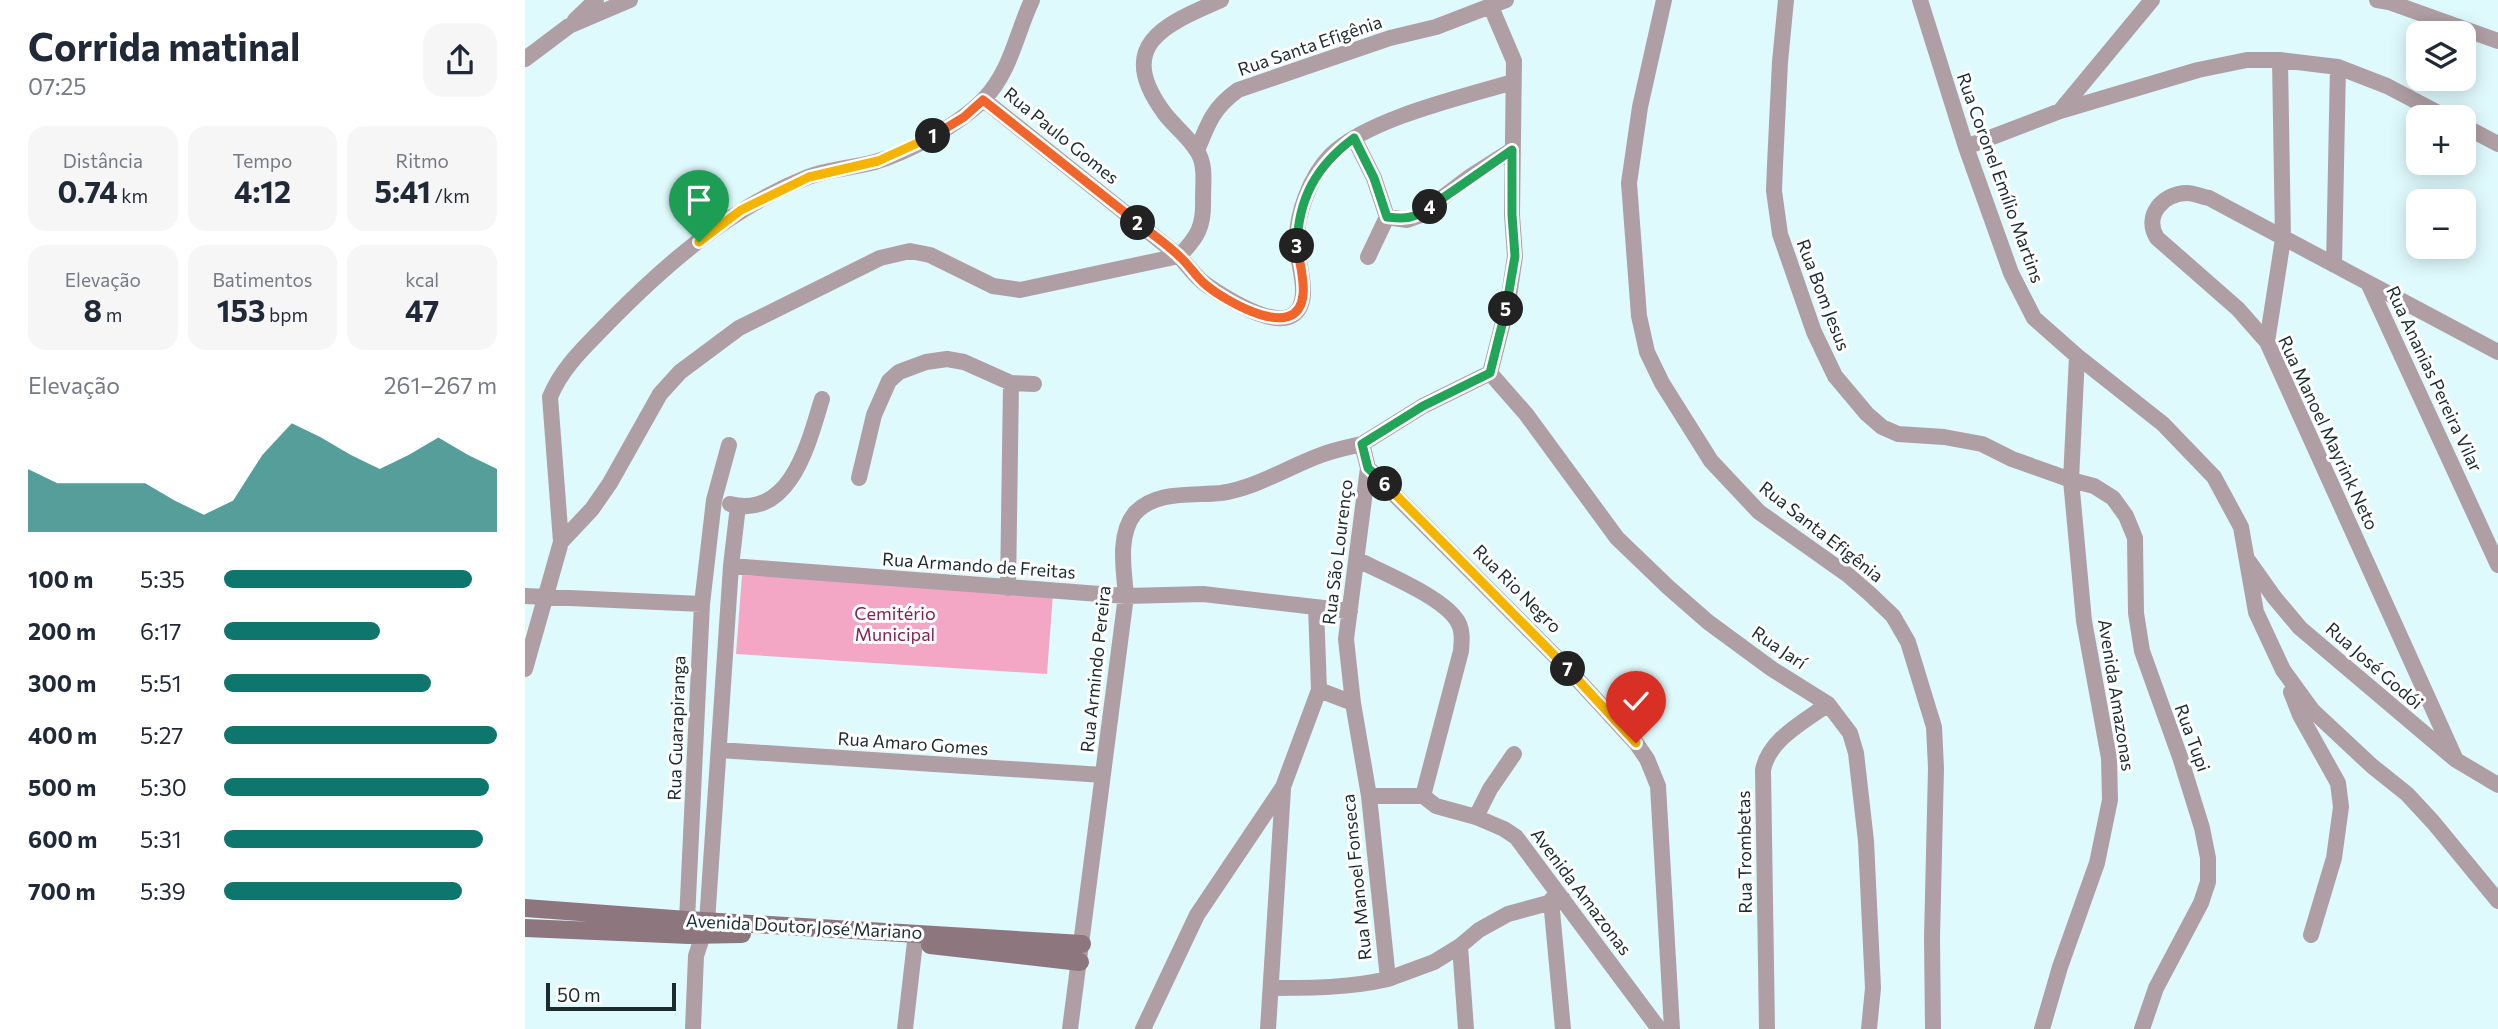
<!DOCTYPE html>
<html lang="pt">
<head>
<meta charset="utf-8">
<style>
	body { margin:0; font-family:Commissioner,sans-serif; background:#f6f6f7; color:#1f2937; height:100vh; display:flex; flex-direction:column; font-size:26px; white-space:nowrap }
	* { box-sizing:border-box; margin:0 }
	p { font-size:23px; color:#747a83 }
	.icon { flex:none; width:38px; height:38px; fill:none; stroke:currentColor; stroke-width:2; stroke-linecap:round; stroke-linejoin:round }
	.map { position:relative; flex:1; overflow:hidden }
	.side { display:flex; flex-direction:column; background:#fff; width:525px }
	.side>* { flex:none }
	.buttons { position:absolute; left:1881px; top:21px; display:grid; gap:14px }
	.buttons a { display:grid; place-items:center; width:70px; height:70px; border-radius:14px; background:#fff; box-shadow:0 4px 18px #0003; font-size:35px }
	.scale { position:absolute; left:21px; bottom:18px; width:130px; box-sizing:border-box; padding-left:7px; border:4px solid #1b2c2e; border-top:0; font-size:19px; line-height:24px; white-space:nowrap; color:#1b2c2e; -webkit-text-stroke:5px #fff; paint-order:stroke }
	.pin { position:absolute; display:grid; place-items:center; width:60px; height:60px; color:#fff; margin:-72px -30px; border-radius:50% 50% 50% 0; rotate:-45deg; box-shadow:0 0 7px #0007 }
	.pin .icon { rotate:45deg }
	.km { position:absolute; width:35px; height:35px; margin:-18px; border-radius:50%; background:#222; color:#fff; font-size:19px; line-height:35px; text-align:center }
	.round { display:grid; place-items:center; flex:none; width:74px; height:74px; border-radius:21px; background:#f6f6f7 }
	.head { display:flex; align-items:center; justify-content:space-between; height:119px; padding:0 28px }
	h1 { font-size:38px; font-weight:700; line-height:52px }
	.stats { display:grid; grid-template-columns:repeat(3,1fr); gap:10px; height:119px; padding:7px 28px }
	.stats div { display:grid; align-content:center; border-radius:18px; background:#f6f6f7; text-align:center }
	.stats b { font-size:30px; font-weight:700 }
	.stats small { font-size:19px; font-weight:400 }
	.stats p { font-size:19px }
	.chart { height:196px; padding:14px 28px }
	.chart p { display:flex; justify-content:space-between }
	.chart svg { width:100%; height:126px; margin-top:7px; fill:#0f766e; opacity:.7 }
	ul { padding:0 28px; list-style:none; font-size:23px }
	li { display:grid; grid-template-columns:112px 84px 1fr; align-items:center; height:52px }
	li i { height:18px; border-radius:9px; background:#0f766e }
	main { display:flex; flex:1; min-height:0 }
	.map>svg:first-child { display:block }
	.green { fill:#f3a7c5 }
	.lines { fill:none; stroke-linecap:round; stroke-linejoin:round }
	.street { stroke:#af9fa5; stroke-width:16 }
	.secondary { stroke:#8e767f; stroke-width:18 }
	.split-1-casing { stroke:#fff; stroke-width:14 }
	.split-2-casing { stroke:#fff; stroke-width:14 }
	.split-3-casing { stroke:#fff; stroke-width:14 }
	.split-4-casing { stroke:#fff; stroke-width:14 }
	.split-5-casing { stroke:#fff; stroke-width:14 }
	.split-6-casing { stroke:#fff; stroke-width:14 }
	.split-7-casing { stroke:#fff; stroke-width:14 }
	.split-8-casing { stroke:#fff; stroke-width:14 }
	.split-1 { stroke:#f5b400; stroke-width:9 }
	.split-2 { stroke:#f0652b; stroke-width:9 }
	.split-3 { stroke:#f0652b; stroke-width:9 }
	.split-4 { stroke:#22a559; stroke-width:9 }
	.split-5 { stroke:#22a559; stroke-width:9 }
	.split-6 { stroke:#22a559; stroke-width:9 }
	.split-7 { stroke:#f5b400; stroke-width:9 }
	.split-8 { stroke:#f5b400; stroke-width:9 }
	.labels { text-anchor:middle; stroke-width:6; stroke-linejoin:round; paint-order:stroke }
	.street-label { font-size:18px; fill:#1b2c2e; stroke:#fff }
	.park-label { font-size:18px; fill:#852053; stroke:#fff }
</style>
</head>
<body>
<main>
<section class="side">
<div class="head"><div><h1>Corrida matinal</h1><p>07:25</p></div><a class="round"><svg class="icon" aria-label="share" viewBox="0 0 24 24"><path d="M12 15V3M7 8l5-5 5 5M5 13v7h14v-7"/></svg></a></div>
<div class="stats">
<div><p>Distância</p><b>0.74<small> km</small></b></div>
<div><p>Tempo</p><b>4:12</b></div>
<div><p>Ritmo</p><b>5:41<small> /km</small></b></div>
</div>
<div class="stats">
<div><p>Elevação</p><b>8<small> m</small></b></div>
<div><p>Batimentos</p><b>153<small> bpm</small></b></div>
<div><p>kcal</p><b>47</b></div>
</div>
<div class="chart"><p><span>Elevação</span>261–267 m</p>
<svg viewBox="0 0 160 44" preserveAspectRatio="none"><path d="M0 44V22L10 27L20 27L30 27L40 27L50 33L60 38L70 33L80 17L90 6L100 11L110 17L120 22L130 17L140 11L150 17L160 22V44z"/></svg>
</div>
<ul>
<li><b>100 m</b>5:35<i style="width:91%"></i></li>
<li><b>200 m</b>6:17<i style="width:57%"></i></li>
<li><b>300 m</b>5:51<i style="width:76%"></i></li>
<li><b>400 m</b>5:27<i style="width:100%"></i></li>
<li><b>500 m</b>5:30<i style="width:97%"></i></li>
<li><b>600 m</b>5:31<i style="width:95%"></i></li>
<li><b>700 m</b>5:39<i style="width:87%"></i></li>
</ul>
</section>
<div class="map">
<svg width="1973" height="1029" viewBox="0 0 1973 1029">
	<rect width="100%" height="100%" fill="#dffafd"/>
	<path class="green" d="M217,575L528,594L522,674L211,654Z"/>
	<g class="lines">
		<path class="street" d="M1139,0L1115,107L1104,183L1114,316L1122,352L1137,383L1186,461L1234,512L1323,575L1345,594L1368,616L1383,642L1409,727L1411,768L1407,938L1408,1029
			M1261,0L1255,62L1250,165L1249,191L1255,234L1289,332L1310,376L1342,414L1357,427L1373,434L1419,437L1457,444L1487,459L1546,480L1569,486L1588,498L1601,516L1610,538L1611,613L1617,651L1655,757L1677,828L1683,858V882L1676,903L1631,988L1617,1029
			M1395,0L1441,147L1486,273L1509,318L1552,356L1638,424L1689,477L1716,527L1731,612L1758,670L1787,710L1847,766L1882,794L1908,822L1973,901
			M1852,0L1864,2L1973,41
			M966,7L989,61L987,215L990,256L983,303L965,373L898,406L837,444L843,468L821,639L828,703L844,796L863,979L909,962L935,946L954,930L983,914L1038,899
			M50,20L71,0
			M0,59L44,26L105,0
			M459,100L654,256C663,266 672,279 683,286C704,300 774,346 778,294C779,279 773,262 772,246C770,216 785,176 807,154C845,118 938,97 988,82
			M1535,111L1627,0
			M1939,126L1973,144
			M829,138L849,178L862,217
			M1441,147L1535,111L1673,70L1722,60H1755L1813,67L1862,86L1921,117
			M672,151C683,123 688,108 713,90L865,38L911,27L981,0
			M843,257L862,217L882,220L893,216L946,176L987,150
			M1809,265L1813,67
			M1844,285L1973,565
			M1742,342L1758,239L1755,60
			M965,373L1001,414L1092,538L1143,587L1183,622L1247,669L1303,704L1325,733L1331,753L1341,841L1348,988L1344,1029
			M843,468L1042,668L1111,743L1122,759L1133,786L1147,1029
			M334,478L349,415L364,381L374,372L401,362L422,359L439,362L486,383L509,384
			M205,504C266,520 284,441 297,399
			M36,542L25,397C37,367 61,346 83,323C141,264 205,208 283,177C304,169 328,168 350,162C384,152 435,124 459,99C486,71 491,34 507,0
			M1722,559L1749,597L1775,628L1931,760L1973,785
			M833,560C859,573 915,596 931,619C938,628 937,640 936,651L898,796
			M206,566L601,596L678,594L825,611
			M483,588L486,383
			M0,596L177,604
			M0,669L36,542L67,509L85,483L135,394L155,372L214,328L355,258L385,251L405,255L468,286L495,290L654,256C673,237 679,226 678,199C678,183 681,164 672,151C664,137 650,127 640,114C589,46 638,25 696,0
			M794,690L828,703
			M1766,692L1775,715L1813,783L1816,807L1809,858L1786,935
			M194,750L578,775
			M1931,760L1742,342L1713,309L1632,238C1618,216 1638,193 1662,193C1669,193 1677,197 1684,198L1973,352
			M844,796H898L911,806L951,817L979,829L991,837L1134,1029
			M951,817L965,789L989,754
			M1026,900L1038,1029
			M164,933L162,920L177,604L189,500L204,445
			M935,946L941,1029
			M746,988C786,988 824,988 863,979
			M168,1029L171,956L182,922L206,566L213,506
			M380,1029L391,933
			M545,1029L601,596C599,570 592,535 610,513C631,490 668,496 696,493C731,488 763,467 796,455C809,450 824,447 837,444
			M618,1029L672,915L758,787L794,690L791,607
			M743,1029L758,789
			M1242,1029L1238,770C1244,739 1279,722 1303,704
			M1517,1029L1535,967L1572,863L1585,800L1584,758L1559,621L1546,480L1552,356"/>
		<path class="secondary" d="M0,908L162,920L557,944
			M0,928L164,935L217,934
			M405,945L555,962"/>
	</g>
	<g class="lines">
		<g class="split-1-casing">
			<path id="split-1" d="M174,242L216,210L284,177L353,161L408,136"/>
		</g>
		<g class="split-2-casing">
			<path id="split-2" d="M408,136L439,117L458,100L613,223"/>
		</g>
		<g class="split-3-casing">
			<path id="split-3" d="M613,223C627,234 642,244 655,257C664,265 671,277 681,285C700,301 773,344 778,295C780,280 774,261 772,246"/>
		</g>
		<g class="split-4-casing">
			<path id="split-4" d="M772,246C773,199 791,166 829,138L849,178L862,217C880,219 889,219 905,207"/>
		</g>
		<g class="split-5-casing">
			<path id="split-5" d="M905,207L987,150V215L990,256L981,309"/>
		</g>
		<g class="split-6-casing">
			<path id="split-6" d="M860,484L843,468L837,444L898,406L965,373L981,309"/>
		</g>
		<g class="split-7-casing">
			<path id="split-7" d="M860,484L1043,669"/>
		</g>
		<g class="split-8-casing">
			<path id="split-8" d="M1043,669L1111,743"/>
		</g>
		<use href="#split-1" class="split-1"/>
		<use href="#split-2" class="split-2"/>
		<use href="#split-3" class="split-3"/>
		<use href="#split-4" class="split-4"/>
		<use href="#split-5" class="split-5"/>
		<use href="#split-6" class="split-6"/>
		<use href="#split-7" class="split-7"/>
		<use href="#split-8" class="split-8"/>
	</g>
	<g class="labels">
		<g class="street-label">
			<text transform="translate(785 46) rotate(-19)" y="6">Rua Santa Efigênia</text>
			<text transform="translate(536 136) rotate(39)" y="6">Rua Paulo Gomes</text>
			<text transform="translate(1475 178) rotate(70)" y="6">Rua Coronel Emílio Martins</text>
			<text transform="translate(1298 295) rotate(69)" y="6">Rua Bom Jesus</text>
			<text transform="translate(1909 379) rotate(65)" y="6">Rua Ananias Pereira Vilar</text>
			<text transform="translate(1803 433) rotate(65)" y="6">Rua Manoel Mayrink Neto</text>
			<text transform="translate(1296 532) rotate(38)" y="6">Rua Santa Efigênia</text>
			<text transform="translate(813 552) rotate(-83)" y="6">Rua São Lourenço</text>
			<text transform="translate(454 566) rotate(4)" y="6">Rua Armando de Freitas</text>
			<text transform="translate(992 589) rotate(45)" y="6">Rua Rio Negro</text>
			<text transform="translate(1254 648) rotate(34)" y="6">Rua Jarí</text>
			<text transform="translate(1849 666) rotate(41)" y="6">Rua José Godói</text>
			<text transform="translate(571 669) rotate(-84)" y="6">Rua Armindo Pereira</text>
			<text transform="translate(1591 695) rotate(81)" y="6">Avenida Amazonas</text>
			<text transform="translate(152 728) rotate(-88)" y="6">Rua Guarapiranga</text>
			<text transform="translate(1667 738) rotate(70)" y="6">Rua Tupi</text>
			<text transform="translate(388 744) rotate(4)" y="6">Rua Amaro Gomes</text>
			<text transform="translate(1220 852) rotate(-91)" y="6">Rua Trombetas</text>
			<text transform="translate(832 877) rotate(-96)" y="6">Rua Manoel Fonseca</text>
			<text transform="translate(1056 892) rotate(53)" y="6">Avenida Amazonas</text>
			<text transform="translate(279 927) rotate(3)" y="6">Avenida Doutor José Mariano</text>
		</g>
		<g class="park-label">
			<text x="370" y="620">Cemitério<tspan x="370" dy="21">Municipal</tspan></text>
		</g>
	</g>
</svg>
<div class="buttons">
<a><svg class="icon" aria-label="layers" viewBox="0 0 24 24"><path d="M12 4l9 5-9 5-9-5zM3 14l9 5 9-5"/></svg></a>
<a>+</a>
<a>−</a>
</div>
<div class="scale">50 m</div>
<div class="pin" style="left:174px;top:242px;background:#1e9e55"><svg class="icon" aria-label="arrive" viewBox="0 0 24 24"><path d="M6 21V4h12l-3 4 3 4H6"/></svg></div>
<div class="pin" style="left:1111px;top:743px;background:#d93025"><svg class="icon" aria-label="check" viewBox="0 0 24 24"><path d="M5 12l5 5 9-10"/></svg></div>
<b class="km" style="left:408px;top:136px">1</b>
<b class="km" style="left:613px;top:223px">2</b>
<b class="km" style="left:772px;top:246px">3</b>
<b class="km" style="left:905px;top:207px">4</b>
<b class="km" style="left:981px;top:309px">5</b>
<b class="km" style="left:860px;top:484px">6</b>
<b class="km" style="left:1043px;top:669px">7</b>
</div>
</main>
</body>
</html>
